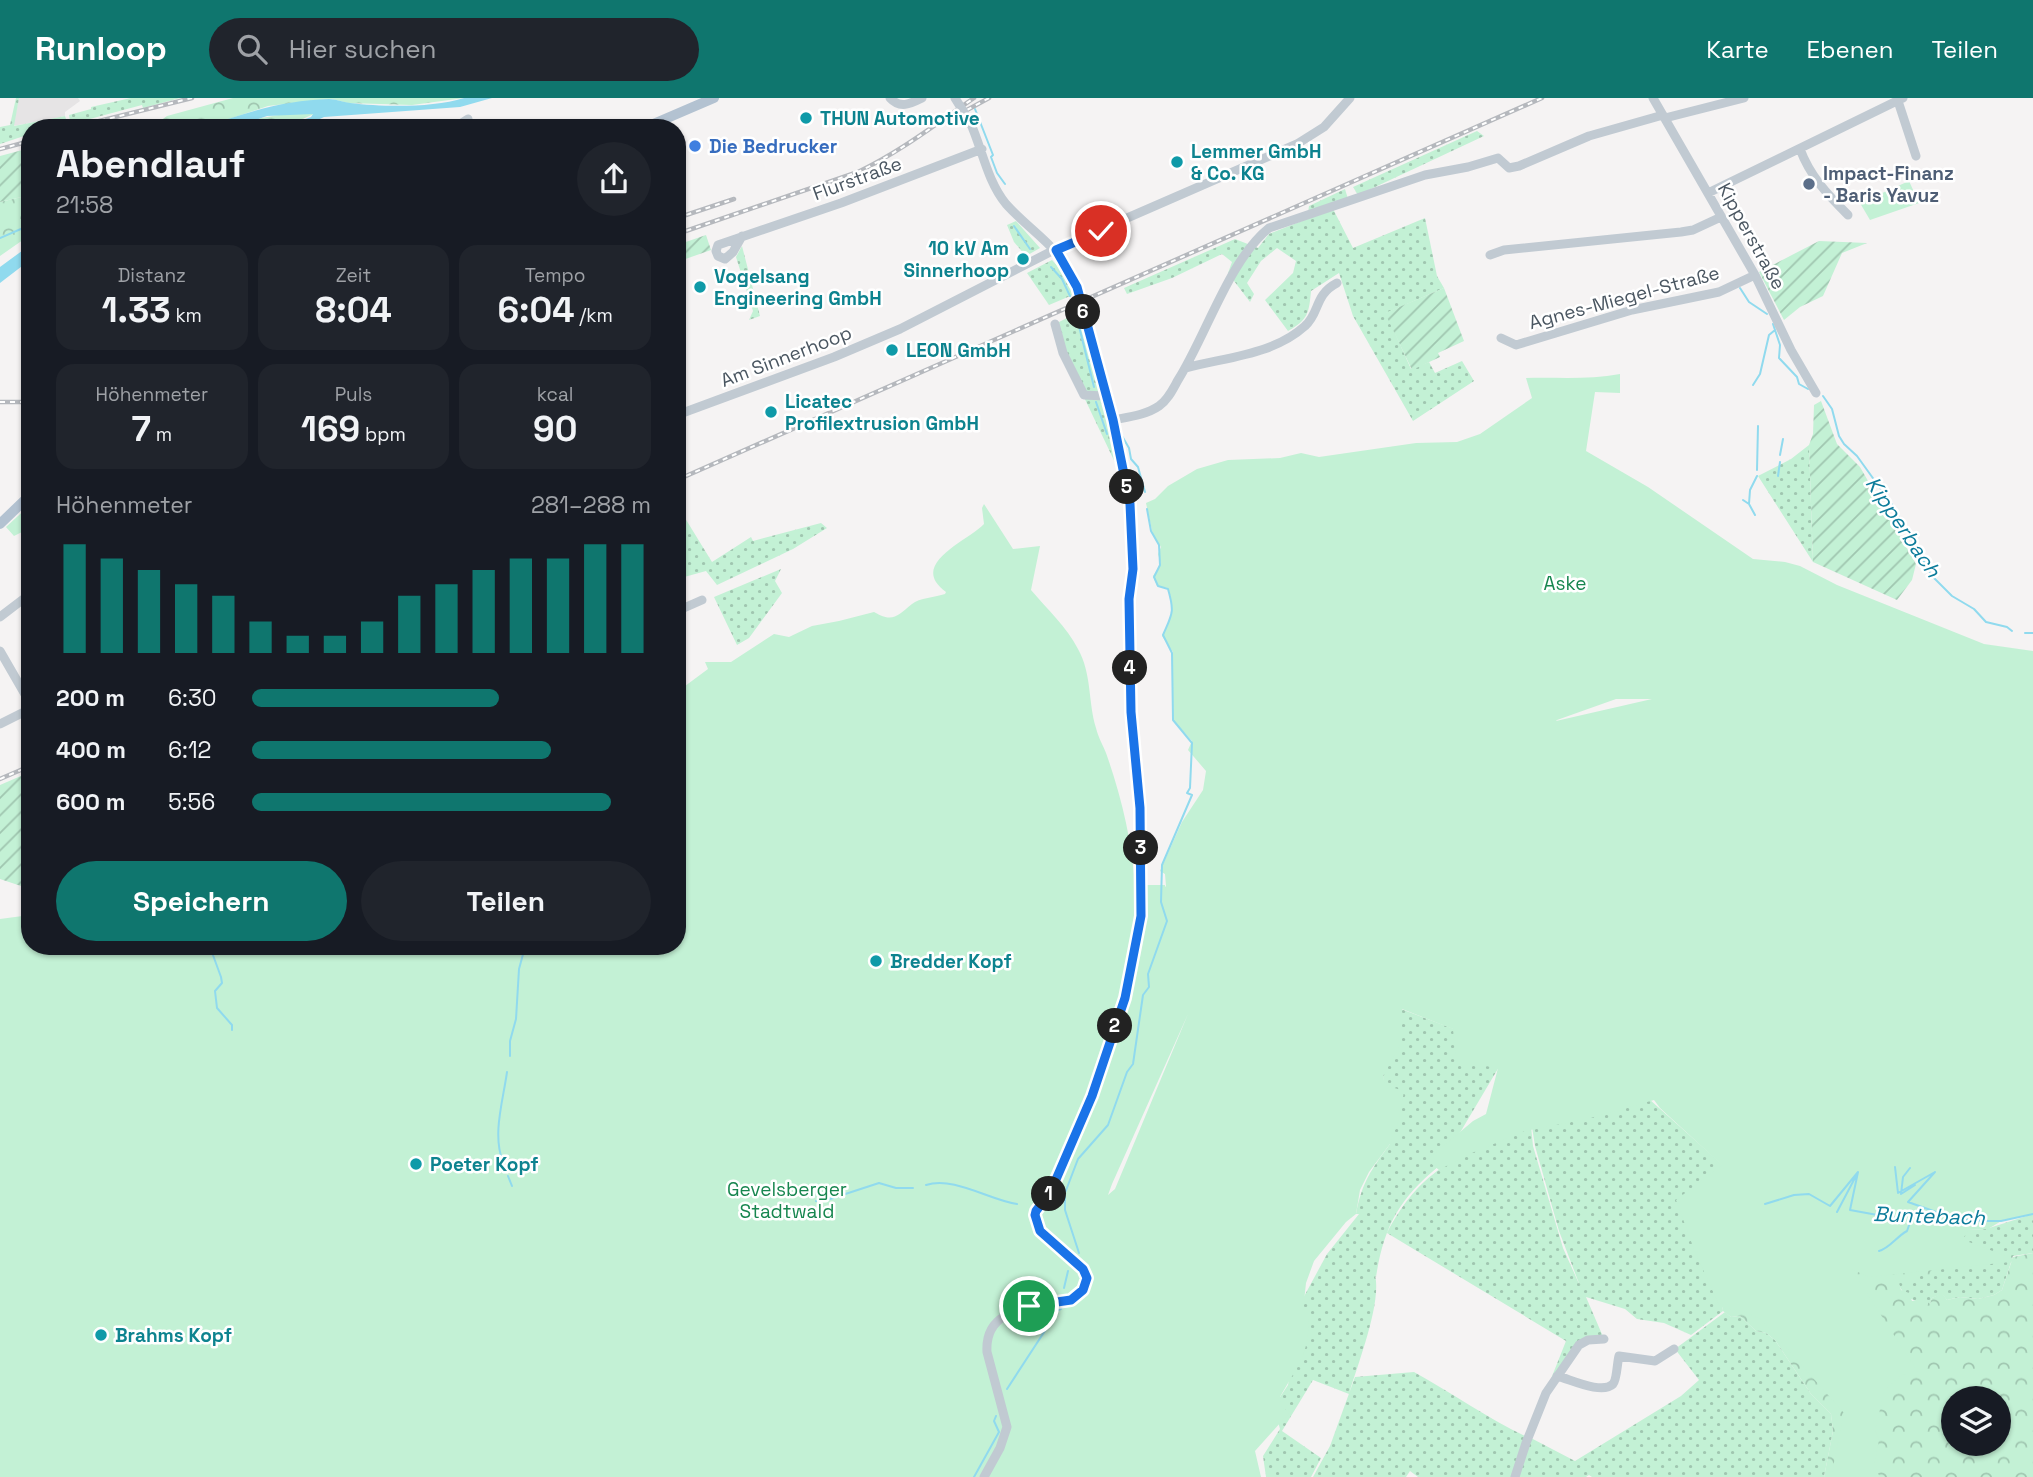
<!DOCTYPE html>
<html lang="de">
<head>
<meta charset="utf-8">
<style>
	body { margin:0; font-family:"Space Grotesk",sans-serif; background:#20242c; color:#f1f3f6; height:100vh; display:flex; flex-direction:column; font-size:26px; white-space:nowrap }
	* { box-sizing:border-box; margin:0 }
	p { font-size:23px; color:#9ea1a6 }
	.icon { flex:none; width:38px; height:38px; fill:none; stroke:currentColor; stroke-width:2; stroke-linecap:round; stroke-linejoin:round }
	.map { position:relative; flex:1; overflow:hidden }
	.sheet { position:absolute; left:21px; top:21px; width:665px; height:836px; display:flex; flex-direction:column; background:#171b24; border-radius:28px; box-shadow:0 2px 5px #0004 }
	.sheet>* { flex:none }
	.fabs { position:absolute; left:1941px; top:1288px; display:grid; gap:14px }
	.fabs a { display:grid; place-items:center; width:70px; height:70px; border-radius:50%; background:#171b24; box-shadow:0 2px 5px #0004; font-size:35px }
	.pin { position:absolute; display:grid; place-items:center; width:60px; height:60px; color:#fff; margin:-30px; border:4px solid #fff; border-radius:50%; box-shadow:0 2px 7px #0007 }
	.km { position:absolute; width:35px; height:35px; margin:-18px; border-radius:50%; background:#222; color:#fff; font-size:19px; line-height:35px; text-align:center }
	.round { display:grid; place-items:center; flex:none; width:74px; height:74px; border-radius:37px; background:#20242c }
	.summary { display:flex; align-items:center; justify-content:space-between; height:119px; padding:0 35px }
	h1 { font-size:38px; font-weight:700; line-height:52px }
	.figures { display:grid; grid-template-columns:repeat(3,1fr); gap:10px; height:119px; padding:7px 35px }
	.figures div { display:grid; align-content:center; border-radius:18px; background:#20242c; text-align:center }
	.figures b { font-size:35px; font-weight:700 }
	.figures small { font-size:19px; font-weight:400 }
	.figures p { font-size:19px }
	.chart { height:196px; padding:14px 35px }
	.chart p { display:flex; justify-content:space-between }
	.chart svg { width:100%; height:126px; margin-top:7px; stroke:#0f766e; stroke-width:6 }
	.button { display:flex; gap:14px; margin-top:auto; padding:14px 35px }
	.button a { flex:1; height:80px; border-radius:42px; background:#0f766e; color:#fff; font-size:28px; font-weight:700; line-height:80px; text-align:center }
	.button a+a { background:#20242c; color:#f1f3f6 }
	ul { padding:0 35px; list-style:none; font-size:23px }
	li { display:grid; grid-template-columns:112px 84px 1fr; align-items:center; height:52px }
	li i { height:18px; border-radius:9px; background:#0f766e }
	header { display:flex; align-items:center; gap:42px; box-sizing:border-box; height:98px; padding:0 35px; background:#0f766e; color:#fff }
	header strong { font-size:33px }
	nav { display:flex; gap:38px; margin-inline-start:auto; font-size:24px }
	.search { width:490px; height:63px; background:#20242c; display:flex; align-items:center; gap:18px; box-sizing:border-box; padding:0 24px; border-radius:38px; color:#9ea1a6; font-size:26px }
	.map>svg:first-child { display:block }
	.education { fill:#e6e4e5 }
	.grass { fill:url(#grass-dots) }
	.forest { fill:url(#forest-crowns); fill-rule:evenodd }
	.park { fill:#c3f1d5; fill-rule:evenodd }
	.garden { fill:url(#garden-furrows) }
	.water { fill:#90daee }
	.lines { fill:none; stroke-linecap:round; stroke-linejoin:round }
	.stream { stroke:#90daee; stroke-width:2 }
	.minor { stroke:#c1cad2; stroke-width:9 }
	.major { stroke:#b3c2d1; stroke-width:10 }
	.rail-casing { stroke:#b5b8bd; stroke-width:4.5 }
	.rail { stroke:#fff; stroke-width:2; stroke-dasharray:5; stroke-linecap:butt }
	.minor-bridge { stroke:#c1cad2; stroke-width:9 }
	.route-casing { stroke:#fff; stroke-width:14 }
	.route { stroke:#1a73e8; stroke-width:9 }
	.culture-dot { fill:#0f9aa8; stroke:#fff; stroke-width:2.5 }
	.shop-dot { fill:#3f7fe0; stroke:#fff; stroke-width:2.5 }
	.service-dot { fill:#5c6f8a; stroke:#fff; stroke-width:2.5 }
	.labels { text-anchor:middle; stroke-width:5; stroke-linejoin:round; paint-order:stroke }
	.culture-label { font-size:19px; font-weight:bold; fill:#0d838f; stroke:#fff; text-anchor:start }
	.shop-label { font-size:19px; font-weight:bold; fill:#366cbe; stroke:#fff; text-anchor:start }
	.service-label { font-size:19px; font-weight:bold; fill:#4e5e75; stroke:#fff; text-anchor:start }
	.street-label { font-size:19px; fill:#4a5661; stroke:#fff }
	.park-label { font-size:19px; fill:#17864f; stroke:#fff }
	.water-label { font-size:21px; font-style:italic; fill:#0c7c9b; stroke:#fff }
</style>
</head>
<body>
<header>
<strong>Runloop</strong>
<div class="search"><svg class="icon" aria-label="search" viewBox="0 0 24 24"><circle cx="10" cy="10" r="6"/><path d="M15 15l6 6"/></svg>Hier suchen</div>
<nav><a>Karte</a><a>Ebenen</a><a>Teilen</a></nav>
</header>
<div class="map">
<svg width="2033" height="1379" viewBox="0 0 2033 1379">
	<defs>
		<pattern id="grass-dots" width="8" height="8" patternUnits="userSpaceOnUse" patternTransform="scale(1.75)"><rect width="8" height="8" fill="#c3f1d5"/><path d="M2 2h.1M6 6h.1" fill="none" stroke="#a0c6b0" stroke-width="1.8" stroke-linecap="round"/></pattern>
		<pattern id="forest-crowns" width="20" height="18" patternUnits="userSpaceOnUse" patternTransform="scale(1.75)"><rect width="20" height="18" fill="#c3f1d5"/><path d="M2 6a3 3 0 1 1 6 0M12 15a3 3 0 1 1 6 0" fill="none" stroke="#a0c6b0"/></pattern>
		<pattern id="garden-furrows" width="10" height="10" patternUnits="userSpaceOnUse" patternTransform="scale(1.75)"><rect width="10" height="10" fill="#c3f1d5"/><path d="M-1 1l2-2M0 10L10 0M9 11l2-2" fill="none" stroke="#a0c6b0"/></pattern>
	</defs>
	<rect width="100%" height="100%" fill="#f5f3f3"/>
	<path class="education" d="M19,0H78L80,3L65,14V18L13,28Z"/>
	<path class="grass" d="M16,0H19L14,28L65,18L66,21L60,23L61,28L30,30V36L0,46V29L10,27Z
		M131,0H180L143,10L142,7L86,22L70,23L69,17L91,11V9Z
		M1477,33L1484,38L1358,97L1353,89Z
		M1345,91L1348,101L1332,109L1353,150L1425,120L1437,178L1444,190L1386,215L1411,271L1429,264L1435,275L1462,263L1474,283L1413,323L1353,218L1339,175L1311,193C1309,215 1308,222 1288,233L1265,202L1293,175L1296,163L1277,150L1261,163L1247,185L1254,196L1250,204L1228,175L1232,164L1222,156L1172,180L1127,196L1124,190L1235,141L1258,150L1269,136L1307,121L1309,108Z
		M1016,123L1040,150L1026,158L1014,144L1007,127Z
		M742,148L760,218L749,222L753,213L736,159Z
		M1052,162L1070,182L1075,196L1049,207L1027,175Z
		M1083,212L1120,375L1063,255L1055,226Z
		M1809,347L1813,464L1758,378L1791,361Z
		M677,407L712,464L751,439L753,443L821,425L827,430L793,451L717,487L706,473L677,481Z
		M781,471L775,483L782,495L749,540L737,547L714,499Z
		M1401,911L1454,931L1499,969L1461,1033L1437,1066L1439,1068C1399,1101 1384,1128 1376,1179L1375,1177C1382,1205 1357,1268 1349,1296L1313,1282L1282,1333L1321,1360L1311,1379H1266L1263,1358L1280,1331L1278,1324L1280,1299L1288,1287L1301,1204L1327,1156L1359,1116H1356C1362,1084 1371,1072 1390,1046L1383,978Z
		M1649,1001L1762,1102L1969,1132L1986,1131L2033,1116V1155L2013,1158L2002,1192L1994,1197L1978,1201L1960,1199L1947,1202L1942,1196L1932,1200L1930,1206C1915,1204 1905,1201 1898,1185L1917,1170L1933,1167L1722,1204L1723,1213L1691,1237L1664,1225L1637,1221L1625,1211L1586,1199L1604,1241L1588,1242L1545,1296L1566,1243L1387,1135C1423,1066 1463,1057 1531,1028L1533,1048L1563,1150L1580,1188L1559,1133L1535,1048L1532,1029Z
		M1725,1214L1731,1219L1740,1218L1756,1233L1766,1235L1775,1242L1811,1296L1831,1316L1833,1333L1824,1379H1592L1589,1377L1586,1379H1516L1529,1339L1575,1363L1681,1298L1699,1282L1675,1251Z
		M1414,1274C1452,1295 1487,1320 1527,1339L1513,1379H1418L1410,1373L1406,1379H1313L1330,1348L1355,1279Z"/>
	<path class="forest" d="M233,0H464L412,7L348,5L332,1L319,2L268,8L202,30H150L167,18Z
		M284,16H314L281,30H233L256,21Z
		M30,97V137L0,158V104Z
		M2033,1155V1379H1824L1833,1333L1831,1316L1811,1296L1775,1242L1766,1235L1756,1233L1740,1218L1731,1219L1723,1213L1722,1204L1821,1172L1933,1166L1931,1177H1923L1918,1171L1917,1175L1910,1182L1899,1185L1901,1192L1909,1195L1912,1203L1924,1201L1930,1206L1932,1200L1942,1195L1947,1202L1960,1199L1978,1201L1994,1197L2002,1192L2013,1159ZM1953,1300H1998V1346H1953Z"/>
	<path class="park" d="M1909,83L1919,105L1870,122L1860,105Z
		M1620,276V295L1595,294L1586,353L1648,389L1753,461L1785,464L1800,468L1837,487L1984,546L2033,553V1116L2003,1122L1988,1131L1969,1132L1964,1139L1969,1144L2019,1163L1869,1179L1851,1171L1918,1274L1902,1277L1885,1291L1875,1332L1879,1342L1874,1368L1880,1379H1831L1844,1315L1762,1222L1745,1214L1720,1209L1695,1154L1676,1102L1722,1067L1660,1010L1654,1002L1587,1021L1525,1033L1467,1057L1439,1072L1427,1062L1473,1023L1486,1016L1498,970L1456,963L1453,931L1402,911V937L1399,949L1383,978L1385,987L1404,993L1399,1022L1390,1046L1369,1074L1360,1092L1356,1116L1346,1124L1314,1163L1306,1185L1303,1213L1309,1216C1309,1258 1299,1265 1280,1299L1282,1309L1290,1314L1255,1353L1261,1379H0V821L30,817V849H677V594L708,571L705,564H731L774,536L789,539L812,528L839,523L874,514C893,525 897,518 912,506C919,500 936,499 945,496L946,494C907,466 968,443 984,426L982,410L984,406L1013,451L1040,448L1031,492C1047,511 1067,529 1078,551C1092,576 1088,604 1096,630C1098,639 1103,647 1106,655C1121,697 1132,743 1135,787H1165V789L1166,788L1165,776L1160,773L1182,724L1203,692L1206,673L1188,652L1192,643L1173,622V554L1162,538C1172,520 1175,510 1168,490L1157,488L1153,478L1161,466L1158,456L1161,449L1153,437L1146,405L1155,401L1168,388L1197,371L1228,362L1280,360L1301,355L1319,359L1416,345L1457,344L1480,336L1532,300L1526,280C1557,279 1589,282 1620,276ZM1616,601H1652L1556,623L1557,622ZM1188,916L1115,1091L1108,1097L1112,1086Z
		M30,407V435L28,431L14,438L6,429Z"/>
	<path class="garden" d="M30,50V97L0,104V58Z
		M706,137L711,152L677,164V147Z
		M1819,143L1867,145L1842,155L1823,198L1800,209L1784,222L1759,174Z
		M1444,190L1464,243L1438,255L1440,259L1412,272L1385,215Z
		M1821,303L1837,346L1860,369L1916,466L1912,482L1897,502L1813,464L1809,347L1813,336L1814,307Z
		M30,674V791L0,781V687Z"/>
	<path class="water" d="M464,0H492L460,9L324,19L301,30H281L311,19L313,16L267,18L232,30H202C243,15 285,2 329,1C336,1 343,4 350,5C383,9 432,10 464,0Z
		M30,147V162L0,185V169Z"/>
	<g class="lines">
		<path class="stream" d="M975,11L993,57L991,59L997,75L1005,86
			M1014,128L1030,151
			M0,140L30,127
			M1051,169L1062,181L1070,198
			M1740,190L1749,204L1767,216
			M1075,212L1094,289
			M1773,226L1780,247L1779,260L1797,279L1799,286L1808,291
			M1753,287L1760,276L1769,237L1775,232
			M1823,298L1832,311L1839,338L1844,346L1857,358L1893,408L1932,478L1952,498L1974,511L1986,524L2007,529L2012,533
			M1096,304L1107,336
			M1122,338L1129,350L1131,361L1138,369L1145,394
			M1780,357L1783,341
			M1757,372L1758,328
			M1778,378L1780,364
			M1743,402L1749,406
			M1755,417L1749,406L1750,392L1757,378
			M2025,535H2033
			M22,659L30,655
			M210,849L221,879L222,885L215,893L217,910L232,927V932
			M510,958V943L516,921L519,871L525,849
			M503,1064C492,1037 503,1003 507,974
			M1895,1069L1898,1095L1935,1074L1908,1104L1939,1115
			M1910,1070L1903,1079L1901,1096L1915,1087
			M508,1078L512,1088
			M926,1087C954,1078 989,1102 1017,1106
			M816,1103L830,1101L879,1085L896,1090H913
			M1765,1106L1794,1097L1809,1096L1830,1108L1858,1074L1850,1112L1894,1120L1904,1116L1912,1118L1939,1115L1972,1123H2001L2033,1116
			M1837,1114L1856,1078
			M1879,1153C1890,1150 1896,1139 1907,1133L1912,1119
			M1079,1155L1065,1112V1095L1078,1061L1108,1027L1127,974L1133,966L1143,897L1149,889L1148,876L1167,823L1161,804L1162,767L1192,697L1187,695L1190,690L1192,645L1173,622L1172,555L1163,537C1172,516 1175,515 1168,491L1158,488L1154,479L1160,467L1159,447L1151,433L1147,411
			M1064,1190L1068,1173
			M1007,1291L1052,1222V1214L1061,1211
			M974,1379L999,1334L994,1323L996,1318"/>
		<path class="minor" d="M890,0C900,11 910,6 922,0
			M1653,0L1755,177L1791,252L1816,295
			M1897,0L1916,58
			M1665,20L1744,0
			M970,24C982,50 987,83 1006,106C1032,135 1063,150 1077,189C1088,219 1093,253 1101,284C1114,335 1131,386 1133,440C1134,461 1130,481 1129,502C1128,520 1130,539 1130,557C1131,578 1130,599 1131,620C1135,696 1150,772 1136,848C1121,924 1092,1000 1061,1071C1055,1084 1050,1095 1040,1107C1037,1111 1035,1112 1035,1119C1035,1145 1087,1159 1086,1181C1086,1223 983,1188 987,1254L1007,1329L1000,1350L984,1379
			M454,30L468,21
			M1800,51C1810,78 1827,96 1848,117
			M1708,95L1903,0
			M742,138L733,154L725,161L718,158L716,153L718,147L841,105L982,51
			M1490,157L1504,152L1681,134L1693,132L1721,119
			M1055,226L1063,255L1084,297L1104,298
			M1501,240L1516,247L1632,212L1719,194L1755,177
			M1186,270C1226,259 1273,257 1305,228C1320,215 1314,197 1337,185
			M677,317L834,259L900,231L1056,151L1297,46L1324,29L1350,0
			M1113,322C1128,319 1146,317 1159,308C1168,302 1173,291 1178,282C1206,238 1229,162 1269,130L1425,77L1468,69L1498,60L1509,70L1519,68L1589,38L1663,17
			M677,513L702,502
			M0,519L30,496
			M0,553L30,605
			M0,626L30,611
			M1557,1278C1570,1281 1602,1297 1613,1286C1617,1282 1617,1265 1619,1258L1655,1263L1674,1251
			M1515,1379L1526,1345L1546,1295L1579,1247L1588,1242L1604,1241"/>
		<path class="major" d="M644,30L714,0
			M0,426L30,397"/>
		<g class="rail-casing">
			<path id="rail" d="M967,12L989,0
				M71,30L192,0
				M0,51L30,43
				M677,120L734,101
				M677,136L858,74C900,54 936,26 974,0
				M0,304H30
				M677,382L1542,0
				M0,681L30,668"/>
		</g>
		<use href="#rail" class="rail"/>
		<path class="minor-bridge" d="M955,0L970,24"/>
	</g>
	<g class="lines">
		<g class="route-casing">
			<path id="route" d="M1029,1208L1071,1202L1083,1192L1087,1180L1083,1171L1040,1133L1035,1117L1036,1113L1051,1093L1092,998L1125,900L1141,818L1140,710L1131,614L1129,501L1133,471L1130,406L1113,322L1077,189L1056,152L1101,133"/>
		</g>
		<use href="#route" class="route"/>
	</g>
	<g class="culture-dot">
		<circle cx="806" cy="20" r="7"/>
		<circle cx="1177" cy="64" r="7"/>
		<circle cx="1023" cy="161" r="7"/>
		<circle cx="700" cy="189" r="7"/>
		<circle cx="892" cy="252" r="7"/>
		<circle cx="771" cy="314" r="7"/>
		<circle cx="876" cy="863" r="7"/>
		<circle cx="416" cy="1066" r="7"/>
		<circle cx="101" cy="1237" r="7"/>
	</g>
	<circle class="shop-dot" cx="695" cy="48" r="7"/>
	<circle class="service-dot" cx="1809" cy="86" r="7"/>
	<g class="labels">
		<g class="culture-label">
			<text x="820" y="27">THUN Automotive</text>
			<text x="1191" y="60">Lemmer GmbH<tspan x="1191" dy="22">&amp; Co. KG</tspan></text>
			<text x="1009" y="157" text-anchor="end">10 kV Am<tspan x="1009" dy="22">Sinnerhoop</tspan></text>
			<text x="714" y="185">Vogelsang<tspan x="714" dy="22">Engineering GmbH</tspan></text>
			<text x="906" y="259">LEON GmbH</text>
			<text x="785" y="310">Licatec<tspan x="785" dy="22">Profilextrusion GmbH</tspan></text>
			<text x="890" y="870">Bredder Kopf</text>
			<text x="430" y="1073">Poeter Kopf</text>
			<text x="115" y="1244">Brahms Kopf</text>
		</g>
		<g class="shop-label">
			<text x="709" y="55">Die Bedrucker</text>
		</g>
		<g class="service-label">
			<text x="1823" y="82">Impact-Finanz<tspan x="1823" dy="22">- Baris Yavuz</tspan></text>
		</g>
		<g class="street-label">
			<text transform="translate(857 80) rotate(-20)" y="7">Flurstraße</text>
			<text transform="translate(1752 138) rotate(61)" y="7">Kipperstraße</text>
			<text transform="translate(1624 199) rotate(-15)" y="7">Agnes-Miegel-Straße</text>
			<text transform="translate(786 258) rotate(-21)" y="7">Am Sinnerhoop</text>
		</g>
		<g class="park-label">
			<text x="1565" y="492">Aske</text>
			<text x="787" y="1098">Gevelsberger<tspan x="787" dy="22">Stadtwald</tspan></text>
		</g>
		<g class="water-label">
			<text transform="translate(1903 429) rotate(56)" y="7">Kipperbach</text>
			<text transform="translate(1929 1118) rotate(2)" y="7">Buntebach</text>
		</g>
	</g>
</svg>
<div class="fabs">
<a><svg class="icon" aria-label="layers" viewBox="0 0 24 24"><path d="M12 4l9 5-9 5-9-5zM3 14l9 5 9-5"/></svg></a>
</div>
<div class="pin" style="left:1029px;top:1208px;background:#1e9e55"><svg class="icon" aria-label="arrive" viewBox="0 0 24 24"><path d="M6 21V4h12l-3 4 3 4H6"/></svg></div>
<div class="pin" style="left:1101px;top:133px;background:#d93025"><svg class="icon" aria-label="check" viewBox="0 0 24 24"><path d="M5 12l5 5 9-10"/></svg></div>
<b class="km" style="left:1049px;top:1096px">1</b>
<b class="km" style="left:1115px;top:928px">2</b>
<b class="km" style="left:1141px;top:750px">3</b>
<b class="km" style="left:1130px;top:570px">4</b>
<b class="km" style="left:1127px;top:389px">5</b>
<b class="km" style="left:1083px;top:214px">6</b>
<section class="sheet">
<div class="summary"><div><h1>Abendlauf</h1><p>21:58</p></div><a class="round"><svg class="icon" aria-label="share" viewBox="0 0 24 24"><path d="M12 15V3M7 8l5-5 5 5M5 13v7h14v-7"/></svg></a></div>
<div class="figures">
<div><p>Distanz</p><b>1.33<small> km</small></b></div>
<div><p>Zeit</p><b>8:04</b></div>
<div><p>Tempo</p><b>6:04<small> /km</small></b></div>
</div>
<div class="figures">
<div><p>Höhenmeter</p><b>7<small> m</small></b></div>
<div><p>Puls</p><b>169<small> bpm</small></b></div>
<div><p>kcal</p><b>90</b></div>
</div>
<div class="chart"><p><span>Höhenmeter</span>281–288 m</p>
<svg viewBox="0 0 160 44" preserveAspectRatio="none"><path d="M5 44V6M15 44V11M25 44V15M35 44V20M45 44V24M55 44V33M65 44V38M75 44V38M85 44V33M95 44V24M105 44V20M115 44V15M125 44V11M135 44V11M145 44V6M155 44V6"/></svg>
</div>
<ul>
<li><b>200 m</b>6:30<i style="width:62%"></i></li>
<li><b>400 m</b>6:12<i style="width:75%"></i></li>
<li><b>600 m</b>5:56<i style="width:90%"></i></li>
</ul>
<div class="button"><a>Speichern</a><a>Teilen</a></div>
</section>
</div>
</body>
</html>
